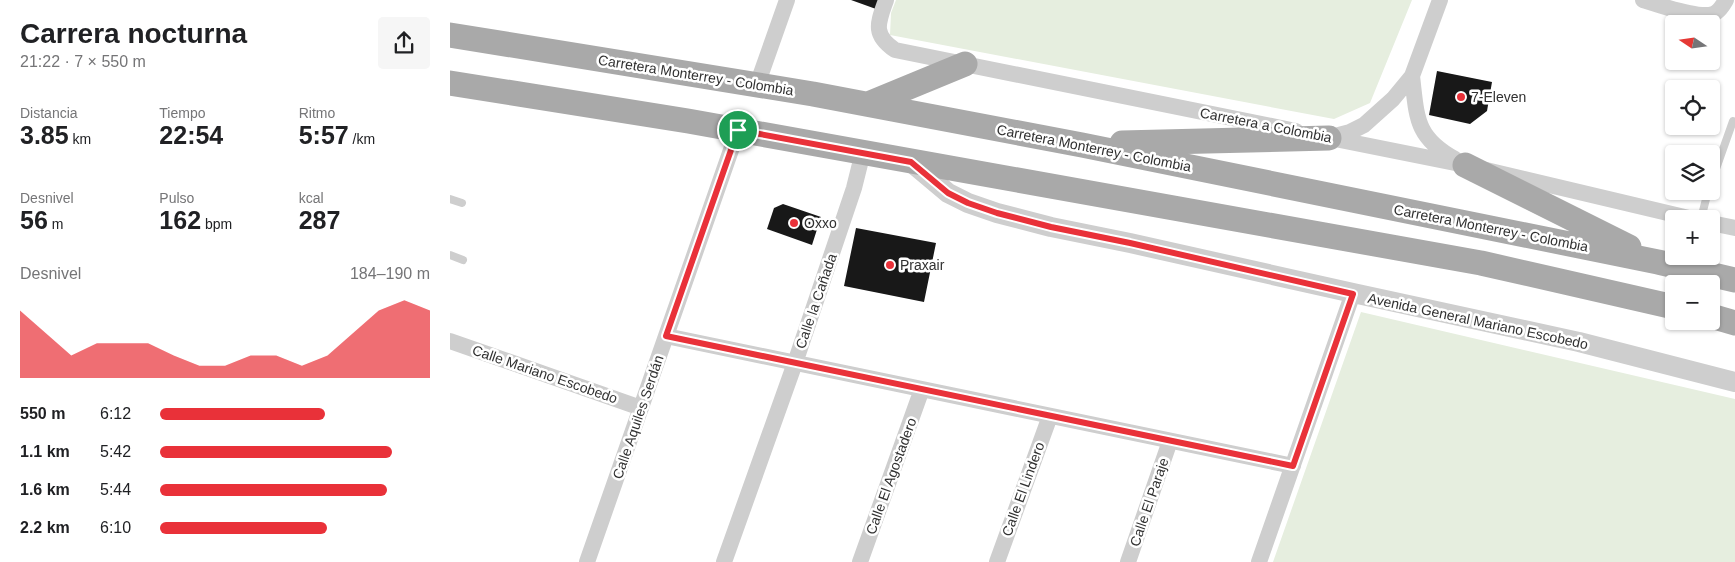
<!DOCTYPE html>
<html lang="es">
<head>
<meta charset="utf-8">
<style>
	body { margin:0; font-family:Arial,sans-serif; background:#f6f6f6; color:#202124; height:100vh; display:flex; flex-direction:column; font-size:19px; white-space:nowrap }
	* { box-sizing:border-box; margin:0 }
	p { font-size:16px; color:#757577 }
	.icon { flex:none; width:28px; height:28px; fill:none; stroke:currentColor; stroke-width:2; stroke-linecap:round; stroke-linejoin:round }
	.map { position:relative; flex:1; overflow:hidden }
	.side { display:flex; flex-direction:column; background:#fff; width:450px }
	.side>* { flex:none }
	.needle { width:32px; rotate:283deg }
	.fabs { position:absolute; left:1215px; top:15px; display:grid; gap:10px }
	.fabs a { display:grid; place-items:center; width:55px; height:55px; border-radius:5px; background:#fff; box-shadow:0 1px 4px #0004; font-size:25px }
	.pin { position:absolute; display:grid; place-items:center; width:42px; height:42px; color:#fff; margin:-21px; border:2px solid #fff; border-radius:50%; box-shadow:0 1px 5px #0007 }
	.round { display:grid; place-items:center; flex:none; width:52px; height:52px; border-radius:5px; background:#f6f6f6 }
	.summary { display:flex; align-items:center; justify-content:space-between; height:85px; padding:0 20px }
	h1 { font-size:28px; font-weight:700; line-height:38px }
	.metrics { display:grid; grid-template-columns:repeat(3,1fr); gap:8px; height:85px; padding:5px 20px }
	.metrics div { display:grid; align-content:center }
	.metrics b { font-size:25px; font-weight:700 }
	.metrics small { font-size:14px; font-weight:400 }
	.metrics p { font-size:14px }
	.chart { height:140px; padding:10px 20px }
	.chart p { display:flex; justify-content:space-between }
	.chart svg { width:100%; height:90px; margin-top:5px; fill:#e93139; opacity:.7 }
	ul { padding:0 20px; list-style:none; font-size:16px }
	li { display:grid; grid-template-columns:80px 60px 1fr; align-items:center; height:38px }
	li i { height:12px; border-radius:6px; background:#e93139 }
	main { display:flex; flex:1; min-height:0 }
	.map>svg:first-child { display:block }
	.green { fill:#e6eedf }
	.building { fill:#181818 }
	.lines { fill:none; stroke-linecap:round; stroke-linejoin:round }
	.service { stroke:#cecece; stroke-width:8 }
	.minor { stroke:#cecece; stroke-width:16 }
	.tertiary { stroke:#cecece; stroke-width:20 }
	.primary { stroke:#a9a9a9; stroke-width:25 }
	.route-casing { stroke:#fff; stroke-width:10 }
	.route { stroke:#e93139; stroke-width:6 }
	.poi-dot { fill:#e93139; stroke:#fff; stroke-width:2 }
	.labels { text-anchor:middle; stroke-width:5; stroke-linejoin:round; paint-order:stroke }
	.street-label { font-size:14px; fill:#313131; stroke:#fff }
	.poi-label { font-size:14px; fill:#313131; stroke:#fff; text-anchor:start }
</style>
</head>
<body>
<main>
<section class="side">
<div class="summary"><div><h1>Carrera nocturna</h1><p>21:22 · 7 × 550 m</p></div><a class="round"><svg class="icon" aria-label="share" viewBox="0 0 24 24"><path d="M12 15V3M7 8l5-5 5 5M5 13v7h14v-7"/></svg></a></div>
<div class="metrics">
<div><p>Distancia</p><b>3.85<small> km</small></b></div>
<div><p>Tiempo</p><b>22:54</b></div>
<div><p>Ritmo</p><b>5:57<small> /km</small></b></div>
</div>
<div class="metrics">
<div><p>Desnivel</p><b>56<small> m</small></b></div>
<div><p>Pulso</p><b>162<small> bpm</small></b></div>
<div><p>kcal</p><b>287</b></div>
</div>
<div class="chart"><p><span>Desnivel</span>184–190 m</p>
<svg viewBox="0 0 160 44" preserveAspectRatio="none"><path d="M0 44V11L10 22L20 33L30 27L40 27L50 27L60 33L70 38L80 38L90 33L100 33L110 38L120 33L130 22L140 11L150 6L160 11V44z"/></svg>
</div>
<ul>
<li><b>550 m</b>6:12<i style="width:61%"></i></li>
<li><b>1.1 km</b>5:42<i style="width:86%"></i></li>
<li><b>1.6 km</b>5:44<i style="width:84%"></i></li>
<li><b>2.2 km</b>6:10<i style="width:62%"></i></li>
</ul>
</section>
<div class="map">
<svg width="1285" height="562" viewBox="0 0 1285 562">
	<rect width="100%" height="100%" fill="#fff"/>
	<path class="green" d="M446,0H962L920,103L884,119L440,35L441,13Z
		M911,312L1285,399V562H823Z"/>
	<path class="building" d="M401,0H429L426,9Z
		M987,71L1042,82L1037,111L1020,124L979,115Z
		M333,204L371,217L362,245L317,229L324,208Z
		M406,228L486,243L474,302L394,286Z"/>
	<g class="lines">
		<path class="service" d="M1261,183L1283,121
			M0,199L12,203
			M1251,219L1258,191
			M0,255L13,260"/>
		<path class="minor" d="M436,0C428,23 422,34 445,50L846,131
			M1193,0C1209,5 1248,19 1263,14C1269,12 1273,5 1276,0
			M962,76C967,117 965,137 1005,159
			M307,85L337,0
			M870,136L1015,165L1243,219
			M881,137L900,132L914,125L943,99L962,76L990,0
			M1261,223L1285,228
			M216,336L843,466
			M0,341L191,408
			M137,562L288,130
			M274,562L345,363L404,188L413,152
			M410,562L472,389
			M547,562L600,416
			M678,562L720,441
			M809,562L903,293"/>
		<path class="tertiary" d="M461,162L498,193L518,203L547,213L601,227L680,243L903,293L1129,342L1285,382"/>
		<path class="primary" d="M0,35L363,94L632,145L1208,262L1285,280
			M0,83L238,121L1031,263L1224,307
			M418,104L515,64
			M672,143L879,138
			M1015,165L1179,247
			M1261,316L1285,323"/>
	</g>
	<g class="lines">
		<g class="route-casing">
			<path id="route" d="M288,130L461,162L498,193L518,203L547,213L601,227L680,243L903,294L843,466L216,336Z"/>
		</g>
		<use href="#route" class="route"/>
	</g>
	<g class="poi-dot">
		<circle cx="1011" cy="97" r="5"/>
		<circle cx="344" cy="223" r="5"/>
		<circle cx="440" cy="265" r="5"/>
	</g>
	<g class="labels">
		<g class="street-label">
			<text transform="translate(246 75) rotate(9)" y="5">Carretera Monterrey - Colombia</text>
			<text transform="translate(816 125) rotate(11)" y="5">Carretera a Colombia</text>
			<text transform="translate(644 148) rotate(11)" y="5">Carretera Monterrey - Colombia</text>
			<text transform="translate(1041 228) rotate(11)" y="5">Carretera Monterrey - Colombia</text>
			<text transform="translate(366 301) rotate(-71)" y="5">Calle la Cañada</text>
			<text transform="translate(1028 321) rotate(12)" y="5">Avenida General Mariano Escobedo</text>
			<text transform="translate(95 374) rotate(19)" y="5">Calle Mariano Escobedo</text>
			<text transform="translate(188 417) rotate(-71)" y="5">Calle Aquiles Serdán</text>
			<text transform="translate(441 476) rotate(-70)" y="5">Calle El Agostadero</text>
			<text transform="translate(573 489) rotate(-70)" y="5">Calle El Lindero</text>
			<text transform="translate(699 502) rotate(-71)" y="5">Calle El Paraje</text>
		</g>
		<g class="poi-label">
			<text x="1021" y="102">7-Eleven</text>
			<text x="354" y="228">Oxxo</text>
			<text x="450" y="270">Praxair</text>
		</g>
	</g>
</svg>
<div class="fabs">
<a><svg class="needle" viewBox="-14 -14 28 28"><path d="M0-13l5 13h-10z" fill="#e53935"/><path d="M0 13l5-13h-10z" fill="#757577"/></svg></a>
<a><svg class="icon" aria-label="locate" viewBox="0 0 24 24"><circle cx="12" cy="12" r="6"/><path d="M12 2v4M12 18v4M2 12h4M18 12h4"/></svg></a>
<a><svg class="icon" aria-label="layers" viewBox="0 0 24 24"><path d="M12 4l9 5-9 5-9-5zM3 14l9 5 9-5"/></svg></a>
<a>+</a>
<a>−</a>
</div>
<div class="pin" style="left:288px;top:130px;background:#1e9e55"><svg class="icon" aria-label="arrive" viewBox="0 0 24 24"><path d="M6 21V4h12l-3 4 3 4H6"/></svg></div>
</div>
</main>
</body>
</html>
